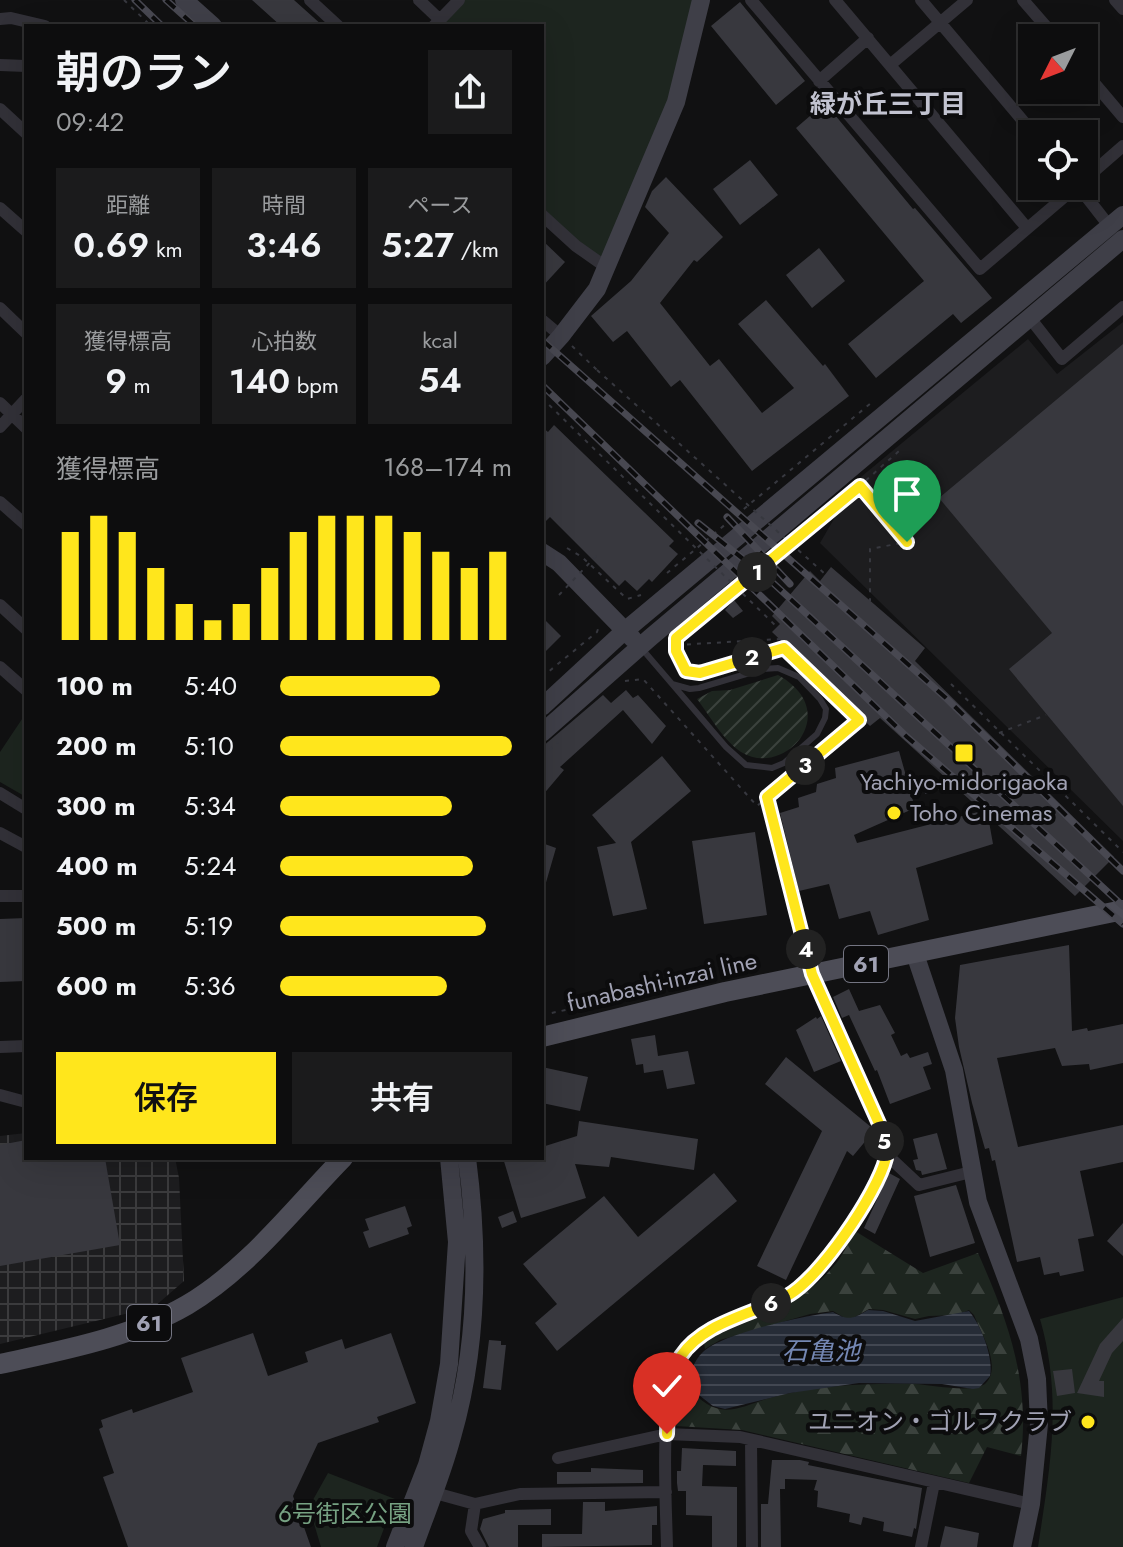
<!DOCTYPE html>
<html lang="ja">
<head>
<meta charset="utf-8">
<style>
	body { margin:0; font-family:Jost,"Noto Sans JP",sans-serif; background:#1b1b1c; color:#f1f3f6; height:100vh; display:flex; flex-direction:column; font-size:30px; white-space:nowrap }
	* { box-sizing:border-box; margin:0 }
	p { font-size:26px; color:#9a9c9e }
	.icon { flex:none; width:44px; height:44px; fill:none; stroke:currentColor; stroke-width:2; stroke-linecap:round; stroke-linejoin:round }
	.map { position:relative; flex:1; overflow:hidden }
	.panel { position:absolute; left:24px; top:24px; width:520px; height:1136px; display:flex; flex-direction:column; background:#0d0d0e; border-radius:0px; box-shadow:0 8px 32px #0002,0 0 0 2px #2d2d2e }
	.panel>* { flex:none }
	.needle { width:52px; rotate:228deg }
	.buttons { position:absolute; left:1018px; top:24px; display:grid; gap:16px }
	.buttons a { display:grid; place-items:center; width:80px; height:80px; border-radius:0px; background:#0d0d0e; box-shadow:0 8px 32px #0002,0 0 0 2px #2d2d2e; font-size:40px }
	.pin { position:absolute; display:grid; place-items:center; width:68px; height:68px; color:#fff; margin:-82px -34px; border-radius:50% 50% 50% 0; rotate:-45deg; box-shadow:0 0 8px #0007 }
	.pin .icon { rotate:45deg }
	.km { position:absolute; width:40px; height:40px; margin:-20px; border-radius:50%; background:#222; color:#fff; font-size:22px; line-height:40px; text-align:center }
	.round { display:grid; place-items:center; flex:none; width:84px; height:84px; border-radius:0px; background:#1b1b1c }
	.headline { display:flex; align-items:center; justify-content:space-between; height:136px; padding:0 32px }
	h1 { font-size:44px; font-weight:600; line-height:60px }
	.stats { display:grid; grid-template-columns:repeat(3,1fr); gap:12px; height:136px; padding:8px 32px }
	.stats div { display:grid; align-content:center; border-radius:0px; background:#1b1b1c; text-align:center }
	.stats b { font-size:34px; font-weight:600 }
	.stats small { font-size:22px; font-weight:400 }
	.stats p { font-size:22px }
	.chart { height:224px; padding:16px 32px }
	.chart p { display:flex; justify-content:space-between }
	.chart svg { width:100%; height:144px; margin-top:8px; stroke:#ffe61c; stroke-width:6 }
	.action { display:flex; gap:16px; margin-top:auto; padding:16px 32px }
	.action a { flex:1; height:92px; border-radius:0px; background:#ffe61c; color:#111; font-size:32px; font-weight:600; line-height:92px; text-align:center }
	.action a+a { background:#1b1b1c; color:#f1f3f6 }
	ul { padding:0 32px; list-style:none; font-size:26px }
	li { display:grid; grid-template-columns:128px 96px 1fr; align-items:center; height:60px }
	li i { height:20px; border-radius:10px; background:#ffe61c }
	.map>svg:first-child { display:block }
	.built { fill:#1d1d1f }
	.industrial { fill:url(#industrial-grid) }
	.green { fill:#1d251f }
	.forest { fill:url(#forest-firs) }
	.garden { fill:url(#garden-furrows) }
	.water { fill:url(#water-rules) }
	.building { fill:#38383e }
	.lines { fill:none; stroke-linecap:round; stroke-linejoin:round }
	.path { stroke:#37383f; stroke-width:2; stroke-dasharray:4 6; stroke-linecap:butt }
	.lane { stroke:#323138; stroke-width:6 }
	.street { stroke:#323138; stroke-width:12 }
	.secondary { stroke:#3f3f48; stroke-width:18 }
	.primary { stroke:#4d4d57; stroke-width:20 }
	.rail-casing { stroke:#484851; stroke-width:7 }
	.rail { stroke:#0c0c0d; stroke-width:4; stroke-dasharray:12; stroke-linecap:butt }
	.path-bridge { stroke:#37383f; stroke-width:2; stroke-dasharray:4 6; stroke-linecap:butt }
	.route-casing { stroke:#fff; stroke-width:16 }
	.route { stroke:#ffe61c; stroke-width:10 }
	.poi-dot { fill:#ffe61c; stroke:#0c0c0d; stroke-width:3 }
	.labels { text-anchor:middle; stroke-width:8; stroke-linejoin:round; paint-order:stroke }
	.shield { fill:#0c0c0d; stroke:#747582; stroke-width:2 }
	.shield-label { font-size:22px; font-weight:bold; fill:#a1a2b4 }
	.poi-label { font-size:24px; fill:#a1a2b4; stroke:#0c0c0d }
	.street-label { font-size:24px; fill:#a1a2b4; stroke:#0c0c0d }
	.park-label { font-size:24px; fill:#76a182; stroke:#0c0c0d }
	.neighbourhood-label { font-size:26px; font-weight:bold; fill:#c2c3d0; stroke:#0c0c0d }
	.water-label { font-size:26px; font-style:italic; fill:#7487b3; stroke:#0c0c0d }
</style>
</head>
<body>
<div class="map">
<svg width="1123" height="1547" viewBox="0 0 1123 1547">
	<defs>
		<pattern id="industrial-grid" width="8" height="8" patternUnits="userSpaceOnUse" patternTransform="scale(2)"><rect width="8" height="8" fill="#1d1d1f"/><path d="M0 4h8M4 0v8" fill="none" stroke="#3b3b3d"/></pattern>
		<pattern id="forest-firs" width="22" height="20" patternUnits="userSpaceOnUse" patternTransform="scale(2)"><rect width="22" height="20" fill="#1d251f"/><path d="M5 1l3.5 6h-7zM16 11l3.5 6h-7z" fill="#3b423d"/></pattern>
		<pattern id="garden-furrows" width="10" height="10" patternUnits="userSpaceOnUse" patternTransform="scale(2)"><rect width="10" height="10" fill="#1d251f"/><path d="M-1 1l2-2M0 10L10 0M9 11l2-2" fill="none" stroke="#3b423d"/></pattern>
		<pattern id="water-rules" width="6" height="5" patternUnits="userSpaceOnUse" patternTransform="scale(2)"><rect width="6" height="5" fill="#262c37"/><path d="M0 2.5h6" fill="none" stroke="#424752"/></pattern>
	</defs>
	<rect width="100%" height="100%" fill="#111112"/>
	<path class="built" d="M1123,322V841L820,543L856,481L1028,339L1057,374Z"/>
	<path class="industrial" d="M26,1133V1158H175L179,1178L184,1281L154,1307L0,1344V1136Z"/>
	<path class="green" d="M461,0H698L676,102L606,267L542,210V26H435Z
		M26,713V797L0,782V752Z
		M1123,1297V1547H1038C1050,1467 1063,1399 1040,1319Z
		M328,1473L395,1499L377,1547H321L309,1507Z"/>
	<path class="forest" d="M855,1231L923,1273L978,1253C1008,1321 1030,1380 1021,1456L987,1447L969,1483L742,1430L676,1426L682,1383C692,1391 704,1405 716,1408C733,1414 754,1402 770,1398C816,1385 867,1383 915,1384C932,1385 975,1394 986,1383C1002,1366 981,1333 974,1315L969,1310L957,1315L929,1316L915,1319L883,1310L869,1309L853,1318H845L833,1311L810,1314L720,1340L705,1349L704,1343L715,1336C756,1317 802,1304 832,1268C842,1258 848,1243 855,1231Z"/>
	<path class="garden" d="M778,675C845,712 784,779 741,752C723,740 710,716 697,699L712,691L730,690Z"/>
	<path class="water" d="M868,1310L883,1311L915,1321L969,1311C981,1325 994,1358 990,1376L979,1388L973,1389L942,1384L859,1383L790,1393L725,1409L713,1406L686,1385C690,1374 694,1360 703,1352C723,1333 804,1316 833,1312C848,1321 853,1319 868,1310Z"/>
	<path class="building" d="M252,0H294L323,26H281Z
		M740,2L805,81L776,105L711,26Z
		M825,103L913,209L915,208L992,298L961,323L953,314L876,378L848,344L924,281L796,128Z
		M750,160L778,195L740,225L713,189Z
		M666,177L723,237L697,262L694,260L660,303L710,366L719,359L762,413L794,388L738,324L766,300L823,366L825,364L849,396L752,471L680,380L671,387L627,331L613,342L591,316L631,281L669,233L645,207L652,191Z
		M542,240L565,262L542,287Z
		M819,248L845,281L812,308L786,275Z
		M1123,344V806L1009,669L1052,633L939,498Z
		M554,425L674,541L669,546L678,554L652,582L649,579L637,591L625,580L619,586L550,517L542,525V427L548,432Z
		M831,567L925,648L915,661L1114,857L1075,896L988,816L993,844L916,868L929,920L878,935L870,911L839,919L829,884L799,891L780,813L799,807L798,798L816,792L817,784L836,778L835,768L899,751L915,808L854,835L857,843L982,811L880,718L870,726L772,632L780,624L772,616L810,571L820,581Z
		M734,600L743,611L733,618L725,610Z
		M542,617L561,636L542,655Z
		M626,690L633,698L638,695L666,726L652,744L623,710L560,767L564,770L542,796V747L603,695L611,703Z
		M662,756L691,791L631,842L647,909L613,916L597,847L616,843L592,815Z
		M755,832L767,915L704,924L692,841Z
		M542,843L556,848L545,886H542Z
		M26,918V981L0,982V919Z
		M1069,945L1072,1031L1087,1028L1088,1031L1123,1024V1063L1090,1070L1089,1064L1062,1066L1055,1048L997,1058L1018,1147L1123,1125V1162L1080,1171L1094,1236L1078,1239L1084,1271L1060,1276L1059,1272L1044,1275L1040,1257L1017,1262L995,1160L992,1161L989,1148L985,1149L972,1103L959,1047L955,1018L960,965Z
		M849,989L859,1011L880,1005L895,1033L891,1035L901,1056L907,1053L910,1058L928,1052L932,1064L923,1067L931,1089L890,1104L877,1070L875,1071L849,1015L842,1018L833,997Z
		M821,1016L841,1061L814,1072L796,1030L816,1017L817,1019Z
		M655,1035L658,1056L688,1051L695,1084L667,1089L663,1070L644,1073L643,1064L636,1065L631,1039Z
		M786,1057L871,1127L873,1132L853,1156L847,1151L786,1280L757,1266L822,1131L765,1084Z
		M542,1067L588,1077L580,1111L542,1103Z
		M579,1121L698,1139L694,1170L611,1157L609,1167L575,1164L586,1198L521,1218L503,1158H542V1147L577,1136Z
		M937,1133L947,1169L922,1175L921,1171L916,1170L913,1160L918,1159L913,1139Z
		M26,1140V1158H105L120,1245L0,1266V1145Z
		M714,1173L737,1201L557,1351L535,1323L557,1304L523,1264L604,1196L638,1237Z
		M889,1173L900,1179L875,1234L864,1228Z
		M956,1185L975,1243L930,1257L914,1196Z
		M405,1206L412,1226L407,1228L409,1234L369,1248L363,1232L369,1230L365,1219Z
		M513,1211L517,1222L502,1228L498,1217Z
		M1123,1223V1256L1107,1241Z
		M1123,1318V1341L1112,1353L1099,1381H1104V1397L1077,1393L1100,1344Z
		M253,1333L268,1376L308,1362L305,1352L342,1339L345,1349L391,1333L416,1403L377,1417L379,1422L318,1443L293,1496L311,1547H128L103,1477L114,1473L99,1429L103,1427L101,1420L132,1409L133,1413L193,1392L181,1358Z
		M489,1340L501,1341V1345H506L501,1390L483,1388Z
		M1072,1369L1075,1393L1057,1396L1053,1371Z
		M682,1448L736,1451V1466L703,1465L702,1486L737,1487V1547H712V1516L686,1515V1491H678L677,1483V1471H681Z
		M772,1460H800L809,1462L808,1465L922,1488L916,1529L914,1528L912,1537L883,1531L884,1522L863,1517L861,1525L849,1522L850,1514L817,1507L818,1491L814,1490L817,1480L785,1479V1489H780L781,1547H761V1504H768Z
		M591,1468L643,1470V1483L557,1484V1472H591Z
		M583,1502H605V1511L657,1506V1525H652V1545L542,1547V1534H582Z
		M551,1509V1525H518V1547H489L480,1529L483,1519L505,1513V1510Z
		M945,1526L979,1533L977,1547H940Z"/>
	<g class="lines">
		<path class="path" d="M124,0L151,26
			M572,346L597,370
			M542,398L664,517
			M860,486L907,542L870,549V601
			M567,548L582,557L627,599L641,595
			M667,573L871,403
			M677,645L780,639
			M803,666L784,648L700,673L686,671L676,651V638L835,508L899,451
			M542,677L597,632L598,629
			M625,681L643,679L757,806L859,720L822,684
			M951,684L1123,852
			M999,733L1046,715
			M542,757L558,742
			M925,793L946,786
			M767,797L808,957
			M542,1015L627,997"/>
		<path class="lane" d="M643,650L726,747L746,765L772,768L784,763L817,734L825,718L826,709L820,699L799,677L778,668L763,669L699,688L690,689L672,684"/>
		<path class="street" d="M310,0L338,26
			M419,0L440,20
			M751,0L980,269L1077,186
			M835,0L1027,228
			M921,0L1034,134
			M1023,0L1056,38
			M1115,0L1123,9
			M0,19L11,18L45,26
			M434,26L459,0
			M0,65L26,66
			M890,65L967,0
			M1084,71L1123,117
			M819,81L868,38
			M0,109L26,133
			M1084,180L1123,146
			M1078,186L1110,227
			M0,208L26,231
			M542,215L576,246L606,267
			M0,308L26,333
			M1030,318L1062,359L1123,307
			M542,320L561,336
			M0,403L26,428
			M0,427L26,399
			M0,502L26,525
			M0,605L26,629
			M0,667L26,690
			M0,793L26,809
			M0,833L26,847
			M0,896H26
			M812,974L881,1128L887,1155L919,1185L971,1172
			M0,1047L26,1046
			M0,1095L26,1102
			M751,1440L752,1547
			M558,1458L667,1434L740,1437L1031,1504
			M435,1493L475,1504
			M480,1547L471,1531L475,1504L520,1494L666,1492
			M667,1547C666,1499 659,1401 679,1360C700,1316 766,1315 801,1286C838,1256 868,1199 887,1155
			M921,1547L934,1483"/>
		<path class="secondary" d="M184,0L213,26
			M542,357L561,336L597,289L676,102L701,0
			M542,552L559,563L633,639
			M542,707L621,634L1123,215
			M542,733L651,637L1123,239
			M915,954L954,1070L978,1202L1029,1339L1037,1379L1039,1424L1031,1504L1022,1547
			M395,1547L427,1465L439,1421L449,1364L457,1242L449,1158
			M414,1547C427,1510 442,1475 452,1437C478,1347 479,1250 467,1158"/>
		<path class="primary" d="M542,1037L725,992L1123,910
			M0,1364C63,1350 130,1338 187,1305C248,1269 294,1208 343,1158"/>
		<g class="rail-casing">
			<path id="rail" d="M135,0L162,26
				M166,0L195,26
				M542,340L946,698L1123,871
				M542,385L907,737L1123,924
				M727,517L790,584
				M698,523L772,582L1123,906"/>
		</g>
		<use href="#rail" class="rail"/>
		<path class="path-bridge" d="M597,370L825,574
			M664,517L777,627
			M559,595L600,552"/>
	</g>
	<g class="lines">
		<g class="route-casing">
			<path id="route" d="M667,1434C668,1409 666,1378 681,1356C704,1322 752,1315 787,1296C819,1279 877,1194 886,1158C888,1150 883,1137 881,1128L812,974L767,797L859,720L784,648L700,673L686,671L676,651V638L860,486L907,542"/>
		</g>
		<use href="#route" class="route"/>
	</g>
	<g class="poi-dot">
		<rect x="954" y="743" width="20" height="20" rx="4"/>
		<circle cx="894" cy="813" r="8"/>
		<circle cx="1088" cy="1422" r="8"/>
	</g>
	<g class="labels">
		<g class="shield">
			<rect x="844" y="946" width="44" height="36" rx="6"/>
			<rect x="127" y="1305" width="44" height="36" rx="6"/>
		</g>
		<g class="shield-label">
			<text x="866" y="972">61</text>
			<text x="149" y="1331">61</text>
		</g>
		<g class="poi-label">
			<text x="964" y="790">Yachiyo-midorigaoka</text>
			<text x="910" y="821" text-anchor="start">Toho Cinemas</text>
			<text x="1072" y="1430" text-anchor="end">ユニオン・ゴルフクラブ</text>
		</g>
		<g class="street-label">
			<text transform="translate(662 982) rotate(-13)" y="8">funabashi-inzai line</text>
		</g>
		<g class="park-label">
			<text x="345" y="1522">６号街区公園</text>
		</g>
		<g class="neighbourhood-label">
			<text x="888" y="113">緑が丘三丁目</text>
		</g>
		<g class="water-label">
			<text x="821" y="1360">石亀池</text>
		</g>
	</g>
</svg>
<div class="buttons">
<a><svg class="needle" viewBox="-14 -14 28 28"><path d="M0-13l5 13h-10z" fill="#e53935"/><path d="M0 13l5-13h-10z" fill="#9a9c9e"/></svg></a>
<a><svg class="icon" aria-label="locate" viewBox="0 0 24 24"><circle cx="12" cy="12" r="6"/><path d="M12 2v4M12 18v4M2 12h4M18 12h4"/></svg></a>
</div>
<div class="pin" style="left:907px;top:542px;background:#1e9e55"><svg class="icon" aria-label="arrive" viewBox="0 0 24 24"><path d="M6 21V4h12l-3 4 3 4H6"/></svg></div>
<div class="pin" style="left:667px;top:1434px;background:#d93025"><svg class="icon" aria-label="check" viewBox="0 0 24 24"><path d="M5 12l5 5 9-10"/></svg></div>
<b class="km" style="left:757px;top:572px">1</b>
<b class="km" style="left:752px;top:657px">2</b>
<b class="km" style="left:805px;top:765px">3</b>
<b class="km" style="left:806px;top:949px">4</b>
<b class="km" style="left:884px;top:1141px">5</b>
<b class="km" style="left:771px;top:1303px">6</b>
<section class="panel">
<div class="headline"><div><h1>朝のラン</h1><p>09:42</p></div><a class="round"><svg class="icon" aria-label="share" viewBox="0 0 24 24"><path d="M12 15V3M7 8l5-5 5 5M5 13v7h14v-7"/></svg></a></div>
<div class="stats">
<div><p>距離</p><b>0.69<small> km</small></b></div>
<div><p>時間</p><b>3:46</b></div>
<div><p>ペース</p><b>5:27<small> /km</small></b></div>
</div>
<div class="stats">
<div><p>獲得標高</p><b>9<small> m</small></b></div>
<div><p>心拍数</p><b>140<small> bpm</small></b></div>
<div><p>kcal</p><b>54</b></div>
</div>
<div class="chart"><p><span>獲得標高</span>168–174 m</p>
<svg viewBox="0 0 160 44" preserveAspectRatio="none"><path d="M5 44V11M15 44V6M25 44V11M35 44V22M45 44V33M55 44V38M65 44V33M75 44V22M85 44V11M95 44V6M105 44V6M115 44V6M125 44V11M135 44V17M145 44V22M155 44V17"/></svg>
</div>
<ul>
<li><b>100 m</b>5:40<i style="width:69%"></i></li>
<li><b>200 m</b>5:10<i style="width:100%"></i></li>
<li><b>300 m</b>5:34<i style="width:74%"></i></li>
<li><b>400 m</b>5:24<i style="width:83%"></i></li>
<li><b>500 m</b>5:19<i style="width:89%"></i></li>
<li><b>600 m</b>5:36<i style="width:72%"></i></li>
</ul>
<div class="action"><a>保存</a><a>共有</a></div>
</section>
</div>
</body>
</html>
